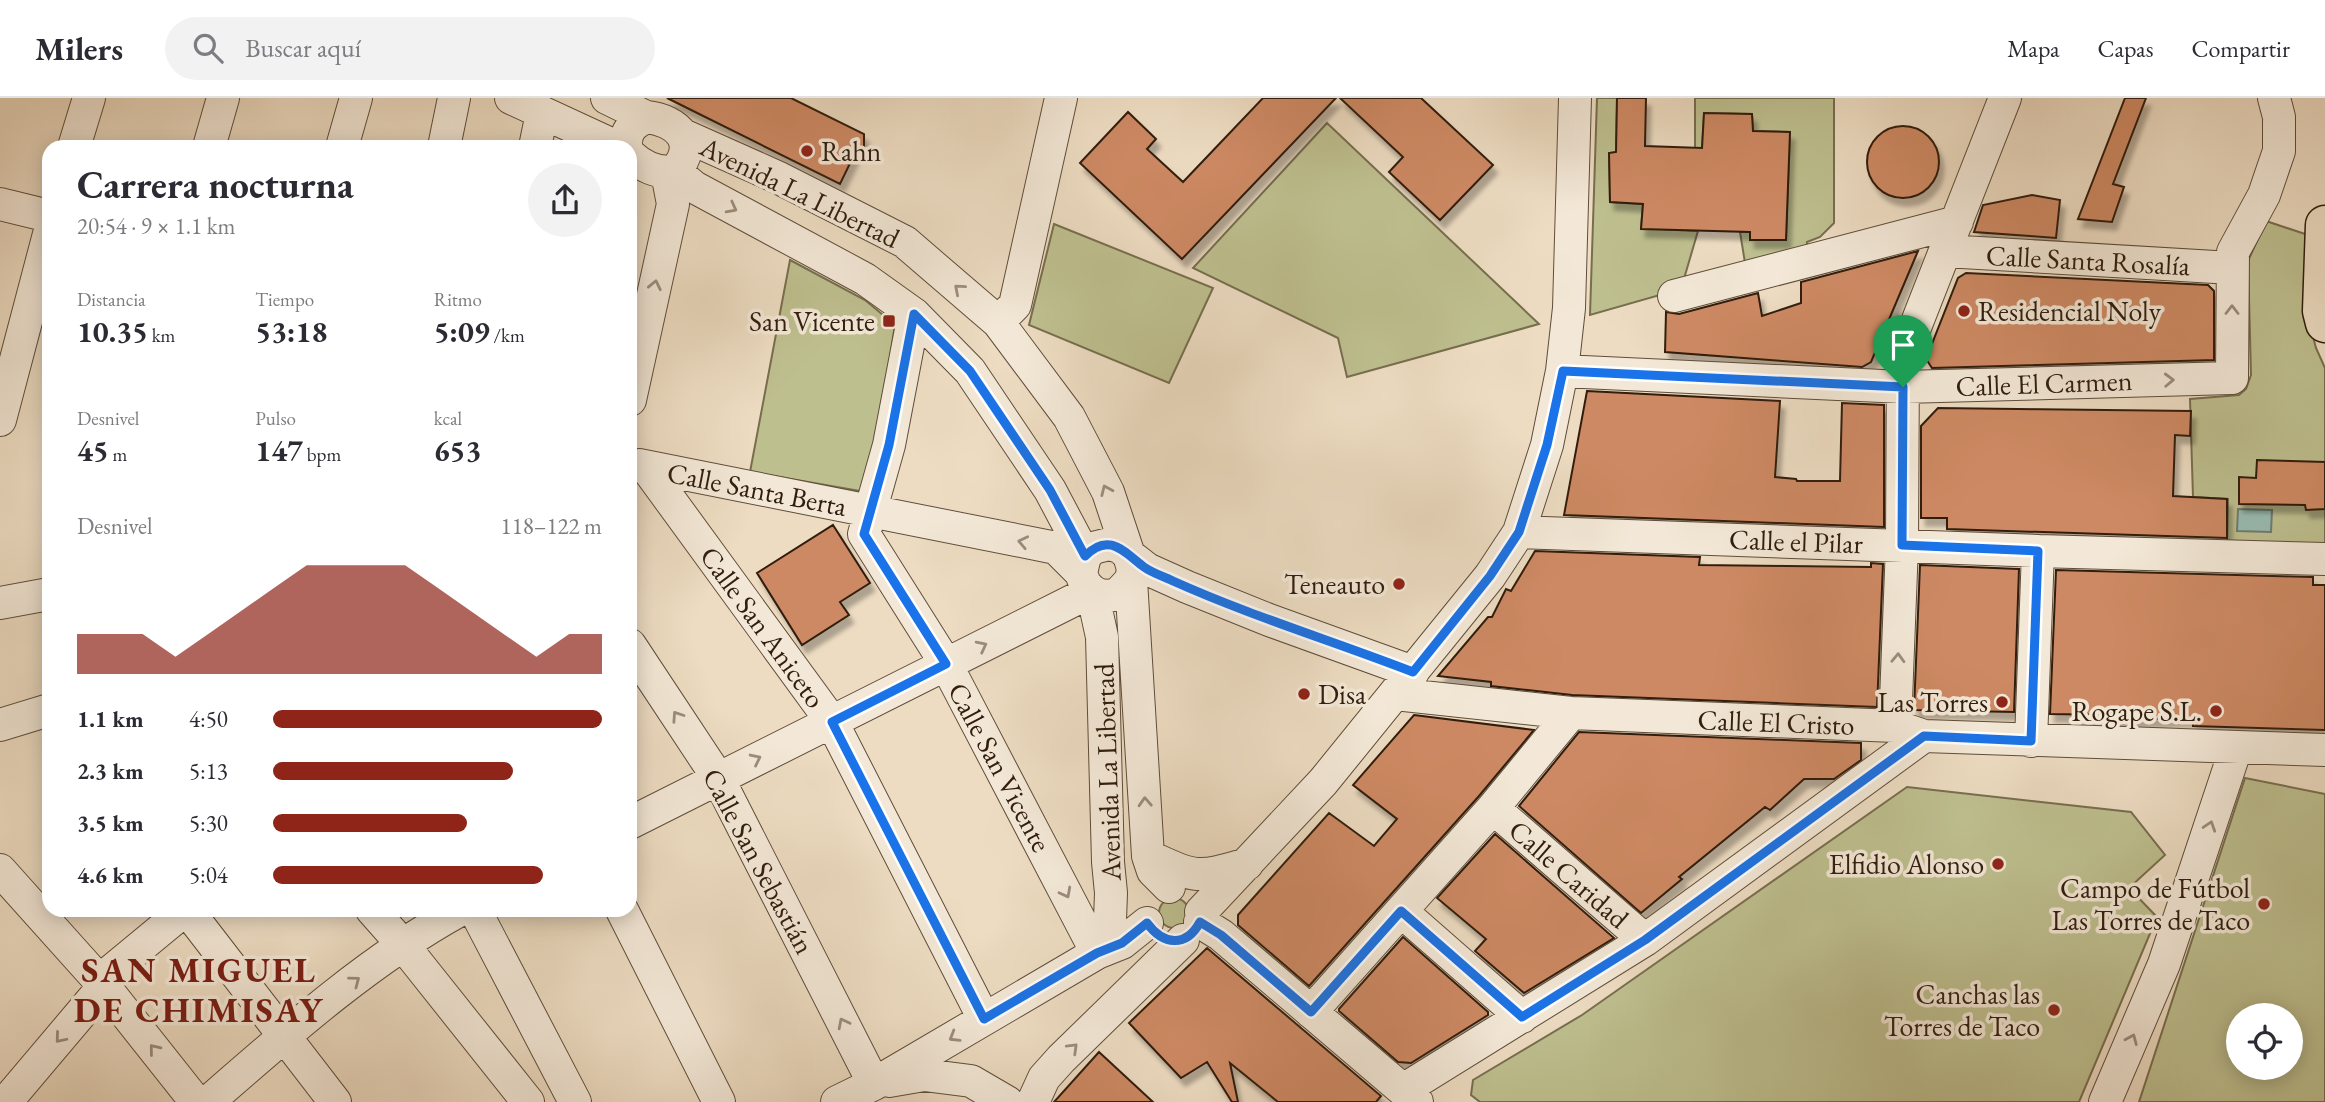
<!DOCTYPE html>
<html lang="es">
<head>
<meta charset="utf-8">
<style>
	body { margin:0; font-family:"EB Garamond",serif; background:#f2f2f3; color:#2b2b33; height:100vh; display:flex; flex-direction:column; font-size:26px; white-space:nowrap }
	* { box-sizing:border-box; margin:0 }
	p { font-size:23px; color:#7c7c81 }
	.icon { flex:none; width:38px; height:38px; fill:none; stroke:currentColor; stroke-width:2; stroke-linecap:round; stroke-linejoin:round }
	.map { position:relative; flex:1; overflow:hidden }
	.sheet { position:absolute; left:42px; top:42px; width:595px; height:777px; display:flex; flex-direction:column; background:#fff; border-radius:21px; box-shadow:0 4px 18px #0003 }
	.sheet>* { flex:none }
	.buttons { position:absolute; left:2226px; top:905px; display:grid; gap:14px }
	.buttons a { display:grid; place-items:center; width:77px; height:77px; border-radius:50%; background:#fff; box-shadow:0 4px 18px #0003; font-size:35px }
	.pin { position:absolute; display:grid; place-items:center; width:60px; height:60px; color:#fff; margin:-72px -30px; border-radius:50% 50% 50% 0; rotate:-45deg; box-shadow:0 0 7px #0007 }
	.pin .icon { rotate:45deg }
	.round { display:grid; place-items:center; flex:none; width:74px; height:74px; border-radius:37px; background:#f2f2f3 }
	.overview { display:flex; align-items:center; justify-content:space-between; height:119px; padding:0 35px }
	h1 { font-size:38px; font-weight:700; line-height:52px }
	.metrics { display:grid; grid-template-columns:repeat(3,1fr); gap:10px; height:119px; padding:7px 35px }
	.metrics div { display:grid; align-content:center }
	.metrics b { font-size:30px; font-weight:700 }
	.metrics small { font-size:19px; font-weight:400 }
	.metrics p { font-size:19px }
	.chart { height:196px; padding:14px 35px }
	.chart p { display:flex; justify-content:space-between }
	.chart svg { width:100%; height:126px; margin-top:7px; fill:#8f2418; opacity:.7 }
	ul { padding:0 35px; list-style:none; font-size:23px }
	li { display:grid; grid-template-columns:112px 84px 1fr; align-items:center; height:52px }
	li i { height:18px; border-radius:9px; background:#8f2418 }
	header { display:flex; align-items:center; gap:42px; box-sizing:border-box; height:98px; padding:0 35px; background:#fff; border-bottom:2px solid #e1e1e2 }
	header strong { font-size:33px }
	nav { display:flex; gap:38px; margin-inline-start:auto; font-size:24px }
	.search { width:490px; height:63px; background:#f2f2f3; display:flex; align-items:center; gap:18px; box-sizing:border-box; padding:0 24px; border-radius:38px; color:#7c7c81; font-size:26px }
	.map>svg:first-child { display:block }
	.green { fill:#bebf8f; stroke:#776e4e; stroke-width:2; fill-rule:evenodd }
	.water { fill:#99bcb2; stroke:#6f7c70; stroke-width:2 }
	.building { fill:#cd8964; stroke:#301d0d; stroke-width:2; filter:url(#shadow) }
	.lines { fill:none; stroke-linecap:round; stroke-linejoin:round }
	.minor-casing { stroke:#5f4d3a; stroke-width:34 }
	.highway-casing { stroke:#301d0d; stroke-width:41 }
	.minor { stroke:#f3e8d7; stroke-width:32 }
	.highway { stroke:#eddcc2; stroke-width:38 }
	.oneway { stroke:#9b8d7c }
	.route-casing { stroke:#fff; stroke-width:14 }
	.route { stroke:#1a73e8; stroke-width:9 }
	.poi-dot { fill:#8f2418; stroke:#f3e8d7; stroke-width:2.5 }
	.labels { text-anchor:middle; stroke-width:7; stroke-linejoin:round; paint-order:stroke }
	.poi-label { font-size:28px; fill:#301d0d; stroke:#f3e8d7; text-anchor:end }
	.street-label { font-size:28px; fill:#301d0d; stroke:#f3e8d7 }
	.district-label { font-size:35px; font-weight:bold; letter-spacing:2px; fill:#7a1f14; stroke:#f3e8d7 }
</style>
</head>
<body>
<header>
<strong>Milers</strong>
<div class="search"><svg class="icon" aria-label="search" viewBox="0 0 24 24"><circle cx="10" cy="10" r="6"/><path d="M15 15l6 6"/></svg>Buscar aquí</div>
<nav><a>Mapa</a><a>Capas</a><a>Compartir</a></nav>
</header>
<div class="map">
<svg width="2325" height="1004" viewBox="0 0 2325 1004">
	<defs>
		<filter id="shadow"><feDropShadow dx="4.5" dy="8" stdDeviation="2" flood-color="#0004"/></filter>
	</defs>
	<rect width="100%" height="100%" fill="#eddcc2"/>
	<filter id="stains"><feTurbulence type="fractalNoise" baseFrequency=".00286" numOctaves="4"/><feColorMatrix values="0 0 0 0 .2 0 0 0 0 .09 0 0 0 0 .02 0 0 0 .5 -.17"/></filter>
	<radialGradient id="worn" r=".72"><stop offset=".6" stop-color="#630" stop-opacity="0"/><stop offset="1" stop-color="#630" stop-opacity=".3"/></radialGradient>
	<path class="green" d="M1597,0H1617L1616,54L1609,55L1610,104L1643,106L1641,130L1698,133L1681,191L1590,217Z
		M1695,0H1834V125L1820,139L1807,144V153L1746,171L1740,134H1750V142H1786L1790,34L1753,33L1752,16L1704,15L1702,50H1695Z
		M1327,25L1539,226L1347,279L1338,240L1193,170Z
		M2266,123L2311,138L2307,216L2316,250L2325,270V446L2227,449L2228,401L2193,399L2190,301L2239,297L2246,291L2251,277L2248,163Z
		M1054,126L1213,190L1169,285L1029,227Z
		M790,162L865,202L895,227L870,388L860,393L750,374Z
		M2245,680L2325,696V1004H2139ZM2238,917H2291V970H2238Z
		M1907,689L2131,714L2165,757L2129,790L2157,819L2079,1004H1480L1471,997L1473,982L1582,917Z
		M1159 815a15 15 0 1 1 30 0a15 15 0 1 1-30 0Z"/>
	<path class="water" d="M2238,411L2272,412L2271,434L2237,433Z"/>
	<path class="building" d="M667,0H791L864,36V49L856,53L840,86Z
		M1263,0H1336L1182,161L1080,65L1128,14L1156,41L1147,51L1183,84Z
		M1340,0H1421L1493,67L1440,122L1389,74L1403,59Z
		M1617,0H1646L1645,48L1702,50L1704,15L1752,16L1753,33L1790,34L1786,142H1750V134L1641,131L1643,106L1610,104L1609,55L1616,54Z
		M2125,0H2146L2113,86L2124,89L2112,124L2078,121Z
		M1867 64a36 36 0 1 1 72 0a36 36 0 1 1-72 0Z
		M2032,97L2060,102L2056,140L1974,134L1983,107Z
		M1918,153L1871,264L1862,269L1665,254L1666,214L1679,216L1758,195L1762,218L1801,205V184Z
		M1966,175L2208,187L2214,193V262L1932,270L1926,261L1958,180Z
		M1587,293L1780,303L1775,379L1796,381L1797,383H1840L1842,305L1884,307V429L1564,417Z
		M1938,310L2191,313L2190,338L2175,337L2173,398L2227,401V440L1947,431V420H1921V328Z
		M2257,362L2325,364V411L2306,412L2305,407L2239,406V379L2256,380Z
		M833,427L870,485L840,504L849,517L802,547L757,475Z
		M1535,453L1700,459L1699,467L1871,469V465L1883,466L1877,609L1572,597L1491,588V584L1438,578L1488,519H1492L1506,491L1511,493Z
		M1920,467L2019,471L2014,614L1914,612Z
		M2056,472L2313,479V487H2325V632L2193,628V620L2109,622L2108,617L2050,616Z
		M1414,617L1534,632L1479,698L1309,888L1238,827V817L1329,715L1374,748L1397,721L1353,687Z
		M1579,634L1861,645V662L1834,681H1804L1770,712L1765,709L1679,779L1682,781L1641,815L1519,708Z
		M1495,736L1614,840L1524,895L1475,853L1486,841L1437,800Z
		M1403,839L1488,914V917L1411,965L1398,964L1339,913V911Z
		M1207,850L1381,998L1376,1004H1278L1230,965L1238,1004H1232L1207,964L1181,980L1129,925Z
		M1099,954L1153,1004H1054Z"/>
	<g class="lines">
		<g class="minor-casing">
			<path id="minor" d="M511,0L617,49
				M607,0L646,19
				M683,37L777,79L905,144L998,224L1069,319L1108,394L1129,457L1133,471L1131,482L1118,496L1108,498L1099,497L1092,493L1085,486L1081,475L1085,458L1093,450L1109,446L1120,449L1129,457L1147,471L1187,489L1269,522L1413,574
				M74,49L89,0
				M209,49L223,0
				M342,49L356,0
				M444,49L454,0
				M535,49L542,15
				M626,49C625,33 632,26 646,19C678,22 700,45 675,73C658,76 642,68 630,57
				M675,73L694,89L865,181L914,216L970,273L1050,392L1085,458
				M0,106L49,118
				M1945,153L2232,170
				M1674,198L1957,124
				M914,216L889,347L864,436L946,566L1097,855
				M998,224L1015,207L1061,0
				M1562,273L1903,289L2232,280L2233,154L2264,97L2279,53V19L2274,0
				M630,302L673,106L667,75
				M0,322L49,136
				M639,367L1056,450L1081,475
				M646,369L832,624L984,921
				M1519,434L2038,453L2325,461
				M1131,482L1148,758L1153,773L1169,789
				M1092,493L1102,539L1108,764L1111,795L1110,822L1097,855
				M0,505L49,496
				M630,547L718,680L874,986
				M1395,596L1571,615L1895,628L1924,638L2325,652
				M0,627L49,612
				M1895,628L1902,447L1903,260L2005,0
				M2031,643L2038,453
				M1493,710L1645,842
				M630,725L1092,493
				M1148,758C1196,780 1196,781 1247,766
				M0,772L104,888L196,1004
				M192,812L194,821L335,1004
				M372,812L403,847L528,1004
				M478,812L479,820L575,1004
				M622,812L719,1004
				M1401,813L1522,919
				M1201,814L1323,684L1490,478L1519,434L1547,347L1562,273L1569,210L1575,0
				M1200,824L1221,837L1417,1004
				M99,883L185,812
				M1311,914L1493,710L1571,615
				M889,983L924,977L971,983L1007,1004
				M1403,992L1645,842L1924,638
				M6,1004L104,888
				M208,1004C286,936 369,862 460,812
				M837,1004L874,986L1097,855L1122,845L1147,825
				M1033,1004L1044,980L1061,961L1183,842
				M2105,1004L2164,866L2236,650"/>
		</g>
		<g class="highway-casing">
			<path id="highway" d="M2325,127L2322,213L2325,225"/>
		</g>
		<use href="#minor" class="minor"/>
		<use href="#highway" class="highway"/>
	</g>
	<defs><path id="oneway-chevron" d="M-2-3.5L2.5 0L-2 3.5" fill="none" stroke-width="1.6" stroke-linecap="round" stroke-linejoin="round" transform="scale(1.75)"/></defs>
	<g class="oneway">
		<use href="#oneway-chevron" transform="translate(732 110) rotate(28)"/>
		<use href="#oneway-chevron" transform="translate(655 187) rotate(-78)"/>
		<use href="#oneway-chevron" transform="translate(959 191) rotate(-139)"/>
		<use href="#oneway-chevron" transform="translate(2232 212) rotate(-90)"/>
		<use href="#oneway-chevron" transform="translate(2169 282) rotate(-2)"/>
		<use href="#oneway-chevron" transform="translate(1106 392) rotate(-114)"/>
		<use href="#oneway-chevron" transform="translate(1023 444) rotate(-168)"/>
		<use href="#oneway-chevron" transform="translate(982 548) rotate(-27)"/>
		<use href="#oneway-chevron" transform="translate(1898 560) rotate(-88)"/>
		<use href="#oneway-chevron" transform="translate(677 618) rotate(-124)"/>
		<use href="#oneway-chevron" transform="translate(756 661) rotate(-26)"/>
		<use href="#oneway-chevron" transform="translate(1145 704) rotate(-93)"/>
		<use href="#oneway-chevron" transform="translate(2210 728) rotate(-72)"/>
		<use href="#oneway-chevron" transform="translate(1066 795) rotate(62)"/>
		<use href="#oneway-chevron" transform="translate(355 883) rotate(-37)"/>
		<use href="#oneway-chevron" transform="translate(843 925) rotate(-117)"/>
		<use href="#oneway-chevron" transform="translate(954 939) rotate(149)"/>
		<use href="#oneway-chevron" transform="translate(60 940) rotate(130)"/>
		<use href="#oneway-chevron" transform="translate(2132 941) rotate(-67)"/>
		<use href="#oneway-chevron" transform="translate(1073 950) rotate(-44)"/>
		<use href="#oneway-chevron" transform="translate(154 951) rotate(-129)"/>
	</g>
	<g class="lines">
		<g class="route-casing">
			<path id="route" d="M914,216L970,273L1050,392L1085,458C1109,434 1123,453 1144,469C1152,475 1163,478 1173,483C1251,518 1333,543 1413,574L1490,478L1519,434L1547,347L1563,273L1903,289L1902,447L2038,453L2031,643L1924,638L1645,842L1522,919L1401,813L1311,914L1221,837L1200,824C1186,850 1163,847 1147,825L1122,845L1097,855L984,921L832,624L946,566L864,436L889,347Z"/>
		</g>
		<use href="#route" class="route"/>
	</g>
	<g class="poi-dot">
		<circle cx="807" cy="53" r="7"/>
		<circle cx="1964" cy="213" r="7"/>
		<rect x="882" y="216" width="14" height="14" rx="3.5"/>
		<circle cx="1399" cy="486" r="7"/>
		<circle cx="1304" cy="596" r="7"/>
		<circle cx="2002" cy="604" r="7"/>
		<circle cx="2216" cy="613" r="7"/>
		<circle cx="1998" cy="766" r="7"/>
		<circle cx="2264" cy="806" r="7"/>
		<circle cx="2054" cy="912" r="7"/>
	</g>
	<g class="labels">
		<g class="poi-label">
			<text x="821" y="63" text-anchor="start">Rahn</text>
			<text x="1978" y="223" text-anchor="start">Residencial Noly</text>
			<text x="875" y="233">San Vicente</text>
			<text x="1385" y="496">Teneauto</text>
			<text x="1318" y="606" text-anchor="start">Disa</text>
			<text x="1988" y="614">Las Torres</text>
			<text x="2202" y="623">Rogape S.L.</text>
			<text x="1984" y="776">Elfidio Alonso</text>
			<text x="2250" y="800">Campo de Fútbol<tspan x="2250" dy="32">Las Torres de Taco</tspan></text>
			<text x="2040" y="906">Canchas las<tspan x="2040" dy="32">Torres de Taco</tspan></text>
		</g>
		<g class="street-label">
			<text transform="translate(800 94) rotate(26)" y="10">Avenida La Libertad</text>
			<text transform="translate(2088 162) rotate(3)" y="10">Calle Santa Rosalía</text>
			<text transform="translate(2044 285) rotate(-2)" y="10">Calle El Carmen</text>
			<text transform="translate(757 391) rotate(11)" y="10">Calle Santa Berta</text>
			<text transform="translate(1796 443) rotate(2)" y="10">Calle el Pilar</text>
			<text transform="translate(763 529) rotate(54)" y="10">Calle San Aniceto</text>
			<text transform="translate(1776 624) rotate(2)" y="10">Calle El Cristo</text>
			<text transform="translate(1000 669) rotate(62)" y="10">Calle San Vicente</text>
			<text transform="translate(1107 674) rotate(-92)" y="10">Avenida La Libertad</text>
			<text transform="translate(759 763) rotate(62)" y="10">Calle San Sebastián</text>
			<text transform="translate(1569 776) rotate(41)" y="10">Calle Caridad</text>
		</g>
		<g class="district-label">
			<text x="199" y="884">SAN MIGUEL<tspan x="199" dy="40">DE CHIMISAY</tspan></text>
		</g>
	</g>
	<rect width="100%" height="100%" filter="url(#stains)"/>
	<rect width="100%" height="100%" fill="url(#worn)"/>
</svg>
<div class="buttons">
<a><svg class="icon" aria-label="locate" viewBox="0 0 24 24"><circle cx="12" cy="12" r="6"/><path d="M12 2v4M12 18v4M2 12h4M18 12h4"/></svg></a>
</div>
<div class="pin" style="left:1903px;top:289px;background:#1e9e55"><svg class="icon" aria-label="arrive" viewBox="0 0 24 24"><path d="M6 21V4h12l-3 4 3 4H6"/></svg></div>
<section class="sheet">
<div class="overview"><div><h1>Carrera nocturna</h1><p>20:54 · 9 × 1.1 km</p></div><a class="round"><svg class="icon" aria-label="share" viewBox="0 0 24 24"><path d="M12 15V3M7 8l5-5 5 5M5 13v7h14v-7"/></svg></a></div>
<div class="metrics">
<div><p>Distancia</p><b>10.35<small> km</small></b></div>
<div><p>Tiempo</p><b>53:18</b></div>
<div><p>Ritmo</p><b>5:09<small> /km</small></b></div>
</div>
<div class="metrics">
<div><p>Desnivel</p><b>45<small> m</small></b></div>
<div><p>Pulso</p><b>147<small> bpm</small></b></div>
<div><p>kcal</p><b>653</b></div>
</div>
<div class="chart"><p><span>Desnivel</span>118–122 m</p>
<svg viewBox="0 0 160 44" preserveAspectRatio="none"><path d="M0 44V30L10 30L20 30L30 38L40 30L50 22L60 14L70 6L80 6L90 6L100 6L110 14L120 22L130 30L140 38L150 30L160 30V44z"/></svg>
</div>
<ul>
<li><b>1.1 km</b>4:50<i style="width:100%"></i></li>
<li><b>2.3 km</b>5:13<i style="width:73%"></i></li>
<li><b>3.5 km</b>5:30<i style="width:59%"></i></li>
<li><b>4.6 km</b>5:04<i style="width:82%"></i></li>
</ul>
</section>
</div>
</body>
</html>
